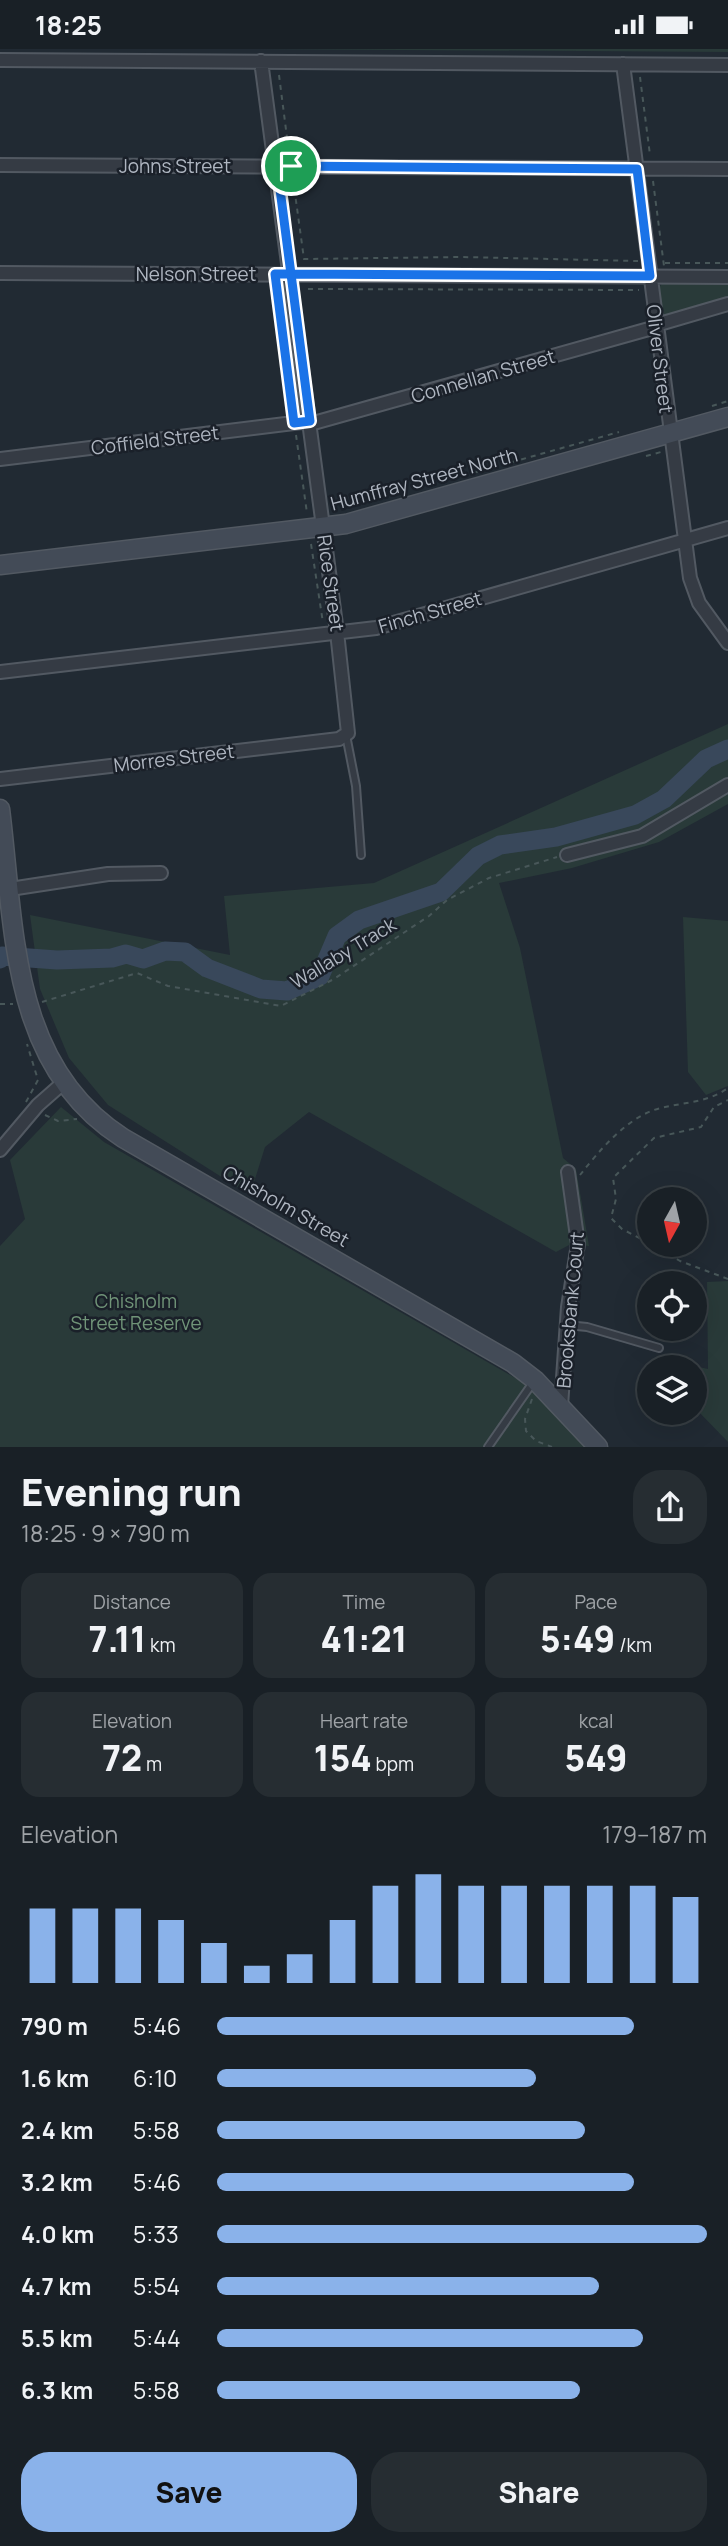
<!DOCTYPE html>
<html lang="en">
<head>
<meta charset="utf-8">
<style>
	body { margin:0; font-family:Manrope,sans-serif; background:#262d32; color:#f1f3f6; height:100vh; display:flex; flex-direction:column; font-size:26px; white-space:nowrap }
	* { box-sizing:border-box; margin:0 }
	p { font-size:23px; color:#9fa3a7 }
	.icon { flex:none; width:38px; height:38px; fill:none; stroke:currentColor; stroke-width:2; stroke-linecap:round; stroke-linejoin:round }
	.map { position:relative; height:1398px; overflow:hidden }
	.sheet { display:flex; flex-direction:column; background:#192026; flex:1 }
	.sheet>* { flex:none }
	.needle { width:46px; rotate:188deg }
	.buttons { position:absolute; left:637px; top:1138px; display:grid; gap:14px }
	.buttons a { display:grid; place-items:center; width:70px; height:70px; border-radius:50%; background:#192026; box-shadow:0 7px 28px #0002,0 0 0 2px #373e43; font-size:35px }
	.pin { position:absolute; display:grid; place-items:center; width:60px; height:60px; color:#fff; margin:-30px; border:4px solid #fff; border-radius:50%; box-shadow:0 2px 7px #0007 }
	.round { display:grid; place-items:center; flex:none; width:74px; height:74px; border-radius:28px; background:#262d32 }
	.summary { display:flex; align-items:center; justify-content:space-between; height:119px; padding:0 21px }
	h1 { font-size:38px; font-weight:800; line-height:52px }
	.figures { display:grid; grid-template-columns:repeat(3,1fr); gap:10px; height:119px; padding:7px 21px }
	.figures div { display:grid; align-content:center; border-radius:18px; background:#262d32; text-align:center }
	.figures b { font-size:35px; font-weight:800 }
	.figures small { font-size:19px; font-weight:400 }
	.figures p { font-size:19px }
	.chart { height:196px; padding:14px 21px }
	.chart p { display:flex; justify-content:space-between }
	.chart svg { width:100%; height:126px; margin-top:7px; stroke:#8ab2ea; stroke-width:6 }
	.cta { display:flex; gap:14px; margin-top:auto; padding:14px 21px }
	.cta a { flex:1; height:80px; border-radius:28px; background:#8ab2ea; color:#111; font-size:28px; font-weight:800; line-height:80px; text-align:center }
	.cta a+a { background:#262d32; color:#f1f3f6 }
	ul { padding:0 21px; list-style:none; font-size:23px }
	li { display:grid; grid-template-columns:112px 84px 1fr; align-items:center; height:52px }
	li i { height:18px; border-radius:9px; background:#8ab2ea }
	.status { display:flex; justify-content:space-between; align-items:center; height:49px; padding:0 35px; background:#192026; direction:ltr }
	.status svg { height:19px; fill:currentColor }
	.map>svg:first-child { display:block }
	.green { fill:#293a39 }
	.lines { fill:none; stroke-linecap:round; stroke-linejoin:round }
	.river { stroke:#39485b; stroke-width:19 }
	.lane-casing { stroke:#525962; stroke-width:10 }
	.street-casing { stroke:#525962; stroke-width:16 }
	.secondary-casing { stroke:#525962; stroke-width:21 }
	.path { stroke:#485759; stroke-width:2; stroke-dasharray:5 5; stroke-linecap:butt }
	.lane { stroke:#353b44; stroke-width:6 }
	.street { stroke:#353b44; stroke-width:12 }
	.secondary { stroke:#434b57; stroke-width:18 }
	.route-casing { stroke:#fff; stroke-width:14 }
	.route { stroke:#1a73e8; stroke-width:9 }
	.labels { text-anchor:middle; stroke-width:5; stroke-linejoin:round; paint-order:stroke }
	.street-label { font-size:19px; fill:#afb6c1; stroke:#1a2029 }
	.park-label { font-size:19px; fill:#709478; stroke:#1a2029 }
</style>
</head>
<body>
<div class="status"><b>18:25</b><svg viewBox="0 0 49 12"><path d="M0 12V9h3v3zM5 12V6h3v6zM10 12V3h3v9zM15 12V0h3v12zM26 1h20v11H26zM47 4h2v5h-2z"/></svg></div>
<div class="map">
<svg width="728" height="1398" viewBox="0 0 728 1398">
	<rect width="100%" height="100%" fill="#212a33"/>
	<path class="green" d="M252,0H728V3Z
		M663,233H728V248L667,268L661,264L658,240Z
		M728,675V755L659,793L572,819L499,834L520,899L563,1109L576,1120L589,1197L571,1195L556,1203L309,1063L265,1098L250,1146L108,1056L69,1009L40,940L30,866L230,906L224,847L374,834Z
		M683,868L728,872V1037L706,1046L688,1023Z
		M61,1058L104,1093L531,1338L585,1398H0V1197L25,1170L10,1111Z
		M728,1232V1393L695,1359V1325L699,1318L708,1320L707,1233Z"/>
	<g class="lines">
		<path class="river" d="M0,910L2,907L57,911L112,909L126,905L143,910L165,902L185,903L207,919L261,940L287,942L320,927L337,887L359,871L441,843L478,807L500,796L556,788L635,766L664,750L706,710L728,700"/>
		<g class="lane-casing">
			<path id="lane" d="M346,686L356,737L361,806
				M567,1276L587,1278L659,1299
				M488,1398L534,1332"/>
		</g>
		<g class="street-casing">
			<path id="street" d="M0,11L728,16
				M623,15L690,529L699,554L728,594
				M0,116L728,120
				M0,224L728,228
				M656,276L728,255
				M310,375L656,278
				M0,410L310,372
				M0,623L376,579L728,479
				M0,730L339,690L348,684L337,583L261,12
				M567,806L642,787L728,736
				M10,840L108,825L161,824
				M0,1101L38,1056L63,1034
				M561,1357L568,1258L578,1195L568,1123"/>
		</g>
		<g class="secondary-casing">
			<path id="secondary" d="M0,516L346,475L728,368
				M0,760C15,880 10,1017 123,1089L513,1314L535,1331L598,1398"/>
		</g>
		<path class="path" d="M279,26L289,104
			M640,28L650,106
			M293,130L304,210L462,208L638,212
			M653,132L664,217
			M665,214H728
			M276,237L293,363
			M308,240L639,241
			M712,357L728,352
			M296,386L307,464
			M646,407L661,403
			M473,424L619,383
			M311,495L323,574
			M42,953L137,924L168,937L281,957L334,930L429,867L447,851L489,829L557,808
			M0,955H13
			M26,1053L38,1031L27,995
			M45,1066L58,1072L77,1070
			M580,1126C599,1102 625,1071 654,1061C679,1053 706,1055 728,1039
			M649,1194L622,1180L611,1169L616,1150L613,1129L654,1089L701,1078L714,1058L728,1051
			M651,1195L680,1212L728,1230
			M532,1350L525,1370L526,1382L536,1392L552,1398"/>
		<use href="#lane" class="lane"/>
		<use href="#street" class="street"/>
		<use href="#secondary" class="secondary"/>
	</g>
	<g class="lines">
		<g class="route-casing">
			<path id="route" d="M291,117H277L310,372L294,374L275,225H291L650,227L637,120L291,117"/>
		</g>
		<use href="#route" class="route"/>
	</g>
	<g class="labels">
		<g class="street-label">
			<text x="175" y="124">Johns Street</text>
			<text x="196" y="232">Nelson Street</text>
			<text transform="translate(660 310) rotate(83)" y="7">Oliver Street</text>
			<text transform="translate(483 327) rotate(-16)" y="7">Connellan Street</text>
			<text transform="translate(155 391) rotate(-7)" y="7">Coffield Street</text>
			<text transform="translate(424 430) rotate(-15)" y="7">Humffray Street North</text>
			<text transform="translate(331 534) rotate(82)" y="7">Rice Street</text>
			<text transform="translate(430 563) rotate(-16)" y="7">Finch Street</text>
			<text transform="translate(174 709) rotate(-7)" y="7">Morres Street</text>
			<text transform="translate(343 904) rotate(-31)" y="7">Wallaby Track</text>
			<text transform="translate(286 1157) rotate(30)" y="7">Chisholm Street</text>
			<text transform="translate(570 1261) rotate(-85)" y="7">Brooksbank Court</text>
		</g>
		<g class="park-label">
			<text x="136" y="1259">Chisholm<tspan x="136" dy="22">Street Reserve</tspan></text>
		</g>
	</g>
</svg>
<div class="buttons">
<a><svg class="needle" viewBox="-14 -14 28 28"><path d="M0-13l5 13h-10z" fill="#e53935"/><path d="M0 13l5-13h-10z" fill="#9fa3a7"/></svg></a>
<a><svg class="icon" aria-label="locate" viewBox="0 0 24 24"><circle cx="12" cy="12" r="6"/><path d="M12 2v4M12 18v4M2 12h4M18 12h4"/></svg></a>
<a><svg class="icon" aria-label="layers" viewBox="0 0 24 24"><path d="M12 4l9 5-9 5-9-5zM3 14l9 5 9-5"/></svg></a>
</div>
<div class="pin" style="left:291px;top:117px;background:#1e9e55"><svg class="icon" aria-label="arrive" viewBox="0 0 24 24"><path d="M6 21V4h12l-3 4 3 4H6"/></svg></div>
</div>
<section class="sheet">
<div class="summary"><div><h1>Evening run</h1><p>18:25 · 9 × 790 m</p></div><a class="round"><svg class="icon" aria-label="share" viewBox="0 0 24 24"><path d="M12 15V3M7 8l5-5 5 5M5 13v7h14v-7"/></svg></a></div>
<div class="figures">
<div><p>Distance</p><b>7.11<small> km</small></b></div>
<div><p>Time</p><b>41:21</b></div>
<div><p>Pace</p><b>5:49<small> /km</small></b></div>
</div>
<div class="figures">
<div><p>Elevation</p><b>72<small> m</small></b></div>
<div><p>Heart rate</p><b>154<small> bpm</small></b></div>
<div><p>kcal</p><b>549</b></div>
</div>
<div class="chart"><p><span>Elevation</span>179–187 m</p>
<svg viewBox="0 0 160 44" preserveAspectRatio="none"><path d="M5 44V18M15 44V18M25 44V18M35 44V22M45 44V30M55 44V38M65 44V34M75 44V22M85 44V10M95 44V6M105 44V10M115 44V10M125 44V10M135 44V10M145 44V10M155 44V14"/></svg>
</div>
<ul>
<li><b>790 m</b>5:46<i style="width:85%"></i></li>
<li><b>1.6 km</b>6:10<i style="width:65%"></i></li>
<li><b>2.4 km</b>5:58<i style="width:75%"></i></li>
<li><b>3.2 km</b>5:46<i style="width:85%"></i></li>
<li><b>4.0 km</b>5:33<i style="width:100%"></i></li>
<li><b>4.7 km</b>5:54<i style="width:78%"></i></li>
<li><b>5.5 km</b>5:44<i style="width:87%"></i></li>
<li><b>6.3 km</b>5:58<i style="width:74%"></i></li>
</ul>
<div class="cta"><a>Save</a><a>Share</a></div>
</section>
</body>
</html>
